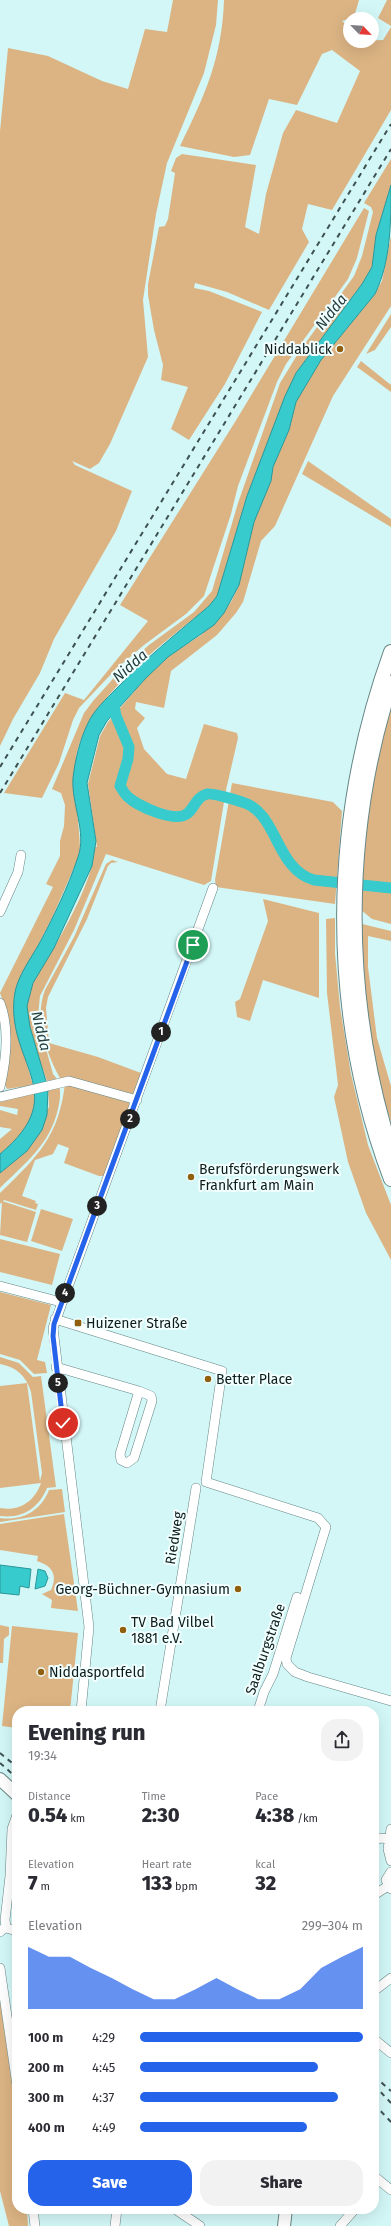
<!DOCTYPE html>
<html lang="en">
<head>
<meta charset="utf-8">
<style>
	body { margin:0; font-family:"Fira Sans",sans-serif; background:#f2f2f3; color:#2b2b33; height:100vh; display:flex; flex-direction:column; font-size:15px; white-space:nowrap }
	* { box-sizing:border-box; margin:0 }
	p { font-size:13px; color:#7c7c81 }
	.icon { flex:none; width:22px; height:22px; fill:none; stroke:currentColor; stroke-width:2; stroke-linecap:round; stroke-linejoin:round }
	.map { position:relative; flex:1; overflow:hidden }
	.details { position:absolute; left:12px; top:1706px; width:367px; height:508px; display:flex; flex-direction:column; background:#fff; border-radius:16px; box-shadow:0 4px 16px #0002 }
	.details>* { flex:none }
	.needle { width:26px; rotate:115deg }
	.buttons { position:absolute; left:343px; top:12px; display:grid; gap:8px }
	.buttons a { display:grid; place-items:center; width:36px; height:36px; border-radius:50%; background:#fff; box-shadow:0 4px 16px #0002; font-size:20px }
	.pin { position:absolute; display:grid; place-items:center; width:34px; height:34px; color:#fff; margin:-17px; border:2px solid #fff; border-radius:50%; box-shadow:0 1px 4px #0007 }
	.km { position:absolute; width:20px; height:20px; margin:-10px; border-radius:50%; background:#222; color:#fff; font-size:11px; line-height:20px; text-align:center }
	.round { display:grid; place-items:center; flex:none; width:42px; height:42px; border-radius:16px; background:#f2f2f3 }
	.overview { display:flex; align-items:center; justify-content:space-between; height:68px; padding:0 16px }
	h1 { font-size:22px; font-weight:800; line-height:30px }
	.metrics { display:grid; grid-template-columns:repeat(3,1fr); gap:6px; height:68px; padding:4px 16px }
	.metrics div { display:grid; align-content:center }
	.metrics b { font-size:20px; font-weight:800 }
	.metrics small { font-size:11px; font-weight:400 }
	.metrics p { font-size:11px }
	.chart { height:112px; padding:8px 16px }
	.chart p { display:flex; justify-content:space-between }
	.chart svg { width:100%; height:72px; margin-top:4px; fill:#2563eb; opacity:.7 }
	.primary-button { display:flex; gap:8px; margin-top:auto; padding:8px 16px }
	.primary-button a { flex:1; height:46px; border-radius:16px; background:#2563eb; color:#fff; font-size:16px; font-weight:800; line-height:46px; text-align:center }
	.primary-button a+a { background:#f2f2f3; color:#2b2b33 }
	ul { padding:0 16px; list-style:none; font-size:13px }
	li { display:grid; grid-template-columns:64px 48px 1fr; align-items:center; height:30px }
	li i { height:10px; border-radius:5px; background:#2563eb }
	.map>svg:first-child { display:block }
	.green { fill:#dcb484 }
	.water { fill:#37cbcd; stroke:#2b9698 }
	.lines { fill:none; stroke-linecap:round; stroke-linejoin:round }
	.river { stroke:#37cbcd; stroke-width:11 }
	.minor-casing { stroke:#658585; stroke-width:10 }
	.major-casing { stroke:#658585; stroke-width:14 }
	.highway-casing { stroke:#658585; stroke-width:16 }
	.minor { stroke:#fff; stroke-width:9 }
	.major { stroke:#fff; stroke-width:12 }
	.highway { stroke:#fff; stroke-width:14 }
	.rail { stroke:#3e5151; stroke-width:2; stroke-dasharray:5 5; stroke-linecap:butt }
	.route-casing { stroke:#fff; stroke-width:8 }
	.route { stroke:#2563eb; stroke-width:5 }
	.poi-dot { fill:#91600f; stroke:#f1ffff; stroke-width:1.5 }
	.labels { text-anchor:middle; stroke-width:4; stroke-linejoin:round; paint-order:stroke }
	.poi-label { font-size:14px; fill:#0e1b1b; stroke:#f1ffff; text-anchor:start }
	.street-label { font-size:14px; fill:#0e1b1b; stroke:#f1ffff }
	.water-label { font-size:15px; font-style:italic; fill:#253d3d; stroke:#f1ffff }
</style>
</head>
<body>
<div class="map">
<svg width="391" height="2226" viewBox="0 0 391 2226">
	<rect width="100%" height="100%" fill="#d3f7f7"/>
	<path class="green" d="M173,0H218L216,25L204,73L167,163L156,214L143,300L148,357L110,444L99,463L90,469L72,461L75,465L132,491L116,531L54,639L40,673L13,719L0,746V131L8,48L48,56L102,81L128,89L145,29L167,32Z
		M224,0H359L354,17L342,21L350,28V41L383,40L391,27V110L332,210L308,204L302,229L309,242L269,310L227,292L195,283L194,288L209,291L262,312L225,384L189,440L171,429L188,387L161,380L163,365L154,330L148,295V284L159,227L165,226L168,219L175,173L171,171L176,158L182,154L256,165L245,227L259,234L266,194L283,133L296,110L337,123L360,71L332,50L322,54L297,105L269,99L250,155L234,157L180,146C205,95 222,58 224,0Z
		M387,0H391V26L378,18Z
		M391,159V185L376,235L372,267L362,284L296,373L247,496L217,596L209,606C166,642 82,701 76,760C73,789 79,819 80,848L79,856L52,918L15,990L14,1013L21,1044L33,1085L7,1089L5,1085L4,1004L0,993L53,887L46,884L60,856V841L64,826L65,805L61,793L52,789L84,713L93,701L120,671L149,645L194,612L212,591L238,503L280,383L299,352L354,276L362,256L373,212L371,207L364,203Z
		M364,208L369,211L357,258L348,279L286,364L277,382L238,486L231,514L204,596L186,614L144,645L116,669L79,708L73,720L59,763L42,798L4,793L65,693L84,700L148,621L120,605L235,422Z
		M391,236V306L333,396L275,526L261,541L243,602L236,613L217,635L171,671L164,708L136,702L135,709L145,718L137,728L144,749L167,774L186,779L204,724L237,733L238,738L226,790L211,881L204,885L106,854L74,930L40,996L38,1016L40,1027L53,1074L57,1079L47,1081C40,1058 25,1030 27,1005C29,983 44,966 54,948C70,919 93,879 95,847H97L88,784L100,736L108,722L146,678L168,657L201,635L224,613L232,600L239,585L254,522L271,481L273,467L289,430L296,402L321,360L375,294L382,281Z
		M391,314V327L375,350L366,354Z
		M361,361L391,385V392L357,367Z
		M308,461L391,519V527L302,474Z
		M391,707V924L372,919L361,910C362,892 361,873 362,855C367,805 378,755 391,707Z
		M232,783L333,802L342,811L335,904L216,887L215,880Z
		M112,860L118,862L111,863L108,866L87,919L48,997L46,1008L49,1043L98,1057L141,1073L133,1094L60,1078C46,1053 34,1018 45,990L74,937L106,864Z
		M263,899L319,913V998L263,980L250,1021L237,1017L235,1002L240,999L268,921Z
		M335,918V953L340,1007L351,1074L368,1145L391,1205V1260L366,1213L348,1162L334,1097L338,1085L327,993L326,919Z
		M362,924L391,931V941L368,936V967L377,1038L391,1086V1122C371,1059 361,990 362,924Z
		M65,1083L129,1102L130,1107L105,1176H99L64,1163L69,1148L58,1144L53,1154L35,1160L22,1196L36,1201L35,1203L38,1204L36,1210L4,1200L0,1204V1193C37,1157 59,1137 65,1083Z
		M59,1085C61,1094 60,1100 58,1109C50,1145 24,1164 0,1188V1173L11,1164L49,1107L48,1088Z
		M35,1093C36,1121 21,1137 0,1154V1139L12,1129L0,1127V1110L17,1115L18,1109L0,1106V1100Z
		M2,1201L36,1212L27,1242L0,1235Z
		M41,1209L73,1219L62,1251L31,1241Z
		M0,1239L60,1254L52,1285L0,1272Z
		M0,1292L51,1305L37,1360L45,1362L47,1373L34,1374L20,1360L0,1354Z
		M0,1357L19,1363L33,1377L41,1376L56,1487L47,1488C39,1508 22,1519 0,1516V1508C19,1512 35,1501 41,1483L0,1488V1386L27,1383L40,1481L42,1473L31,1392C26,1376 17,1367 0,1364Z
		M62,1489L65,1512L0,1522V1518C22,1521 41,1511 49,1490Z
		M64,1514L78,1611L51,1608L52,1600L42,1594L51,1590C58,1574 52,1566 37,1561L38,1556L0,1550V1524Z
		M0,1625L9,1627V1635L4,1639L3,1663H0V1668Z
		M12,1626L78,1633L70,1711H17V1728L2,1726Z
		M0,2000L17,2118V2209H27L28,2226H9L0,2191Z"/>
	<path class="water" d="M391,185C391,222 391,261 375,294L321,360L296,402L289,430L273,467L271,481L254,522L239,585L224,613L214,625L168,657L146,678L107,721L99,735L87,783L96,841L92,866L54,948L33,983L27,1006L30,1027L48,1088L47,1115L42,1130L27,1151L0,1173V1154C75,1092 3,1062 15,992C18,976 31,958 39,944C54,916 68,887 78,857C87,832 71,803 73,778C75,760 80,739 88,723C94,710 106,699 116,689C145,659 177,633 209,606L217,596L247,496L285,396L296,373L362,284L372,267L376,235Z
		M0,1565L31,1569L29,1588L20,1586L19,1595L0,1593Z
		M38,1569L45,1571L48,1578L45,1586L35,1589Z"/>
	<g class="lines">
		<path class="river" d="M113,700L116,716L129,747L128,759L120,786C122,789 124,793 127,796C137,806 176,824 188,813C195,807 196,797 207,794C213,793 236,800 242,802C278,812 275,869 314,880L391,888"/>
		<g class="minor-casing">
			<path id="minor" d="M0,912L18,872L21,855
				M0,1003C10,1029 6,1061 0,1087
				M0,1097L69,1081L137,1100
				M0,1286L61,1302
				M55,1319L222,1371L206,1482L318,1518L326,1527L286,1658L287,1664L295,1672L308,1677L391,1701
				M56,1367L139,1391L151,1396L152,1401L134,1458L127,1463L121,1460L120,1454L139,1391
				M81,1711L89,1627L53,1328L213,888
				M160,1711L196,1488
				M258,1711L264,1692L273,1674L297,1597
				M391,1829L388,1849L391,1861
				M374,1841L380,1838L389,1839
				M391,1872L386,1880L391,1889
				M374,1895L388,1886
				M6,1928L17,1931
				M0,1932L6,1926L5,1920L10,1876L12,1829L17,1815
				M0,1968L17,2085
				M374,1991L391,1978
				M374,2039L391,2053
				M374,2176L391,2190
				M33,2209L35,2226
				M175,2209L200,2226
				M115,2226L117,2209
				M340,2226L355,2209"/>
		</g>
		<g class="major-casing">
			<path id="major" d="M0,1779L17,1795
				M284,2226L286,2209"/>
		</g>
		<g class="highway-casing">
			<path id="highway" d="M391,652C330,821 327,1010 391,1179
				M391,683C342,835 343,999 391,1151"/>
		</g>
		<use href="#minor" class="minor"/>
		<use href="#major" class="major"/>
		<use href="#highway" class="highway"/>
		<path class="rail" d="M0,767L391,124
			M0,793L391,149
			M0,1753L17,1767
			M0,1763L17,1778
			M374,2076L391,2091
			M374,2085L391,2103
			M374,2104L391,2122"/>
	</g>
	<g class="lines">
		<g class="route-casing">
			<path id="route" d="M63,1423L53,1336L54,1324L193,945"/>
		</g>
		<use href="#route" class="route"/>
	</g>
	<g class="poi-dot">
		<circle cx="340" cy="349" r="4"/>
		<circle cx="191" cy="1177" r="4"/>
		<rect x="74" y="1319" width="8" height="8" rx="2"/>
		<circle cx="208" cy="1379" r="4"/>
		<circle cx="238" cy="1589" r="4"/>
		<circle cx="123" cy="1630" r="4"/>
		<circle cx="41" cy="1672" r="4"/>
	</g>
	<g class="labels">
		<g class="poi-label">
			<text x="332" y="354" text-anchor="end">Niddablick</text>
			<text x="199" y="1174">Berufsförderungswerk<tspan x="199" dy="16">Frankfurt am Main</tspan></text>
			<text x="86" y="1328">Huizener Straße</text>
			<text x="216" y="1384">Better Place</text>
			<text x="230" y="1594" text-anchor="end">Georg-Büchner-Gymnasium</text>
			<text x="131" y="1627">TV Bad Vilbel<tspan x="131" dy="16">1881 e.V.</tspan></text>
			<text x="49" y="1677">Niddasportfeld</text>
		</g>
		<g class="street-label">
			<text transform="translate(174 1538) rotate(-81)" y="5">Riedweg</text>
			<text transform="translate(265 1649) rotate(-71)" y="5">Saalburgstraße</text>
		</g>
		<g class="water-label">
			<text transform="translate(331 312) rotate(-51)" y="5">Nidda</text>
			<text transform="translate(130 666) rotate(-41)" y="5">Nidda</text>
			<text transform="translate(41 1031) rotate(76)" y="5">Nidda</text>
		</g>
	</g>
</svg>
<div class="buttons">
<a><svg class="needle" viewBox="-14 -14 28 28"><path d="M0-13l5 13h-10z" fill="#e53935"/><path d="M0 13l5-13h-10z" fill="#7c7c81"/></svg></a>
</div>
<div class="pin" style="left:193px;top:945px;background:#1e9e55"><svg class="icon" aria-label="arrive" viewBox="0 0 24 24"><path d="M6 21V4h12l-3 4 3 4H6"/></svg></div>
<div class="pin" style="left:63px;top:1423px;background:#d93025"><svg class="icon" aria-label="check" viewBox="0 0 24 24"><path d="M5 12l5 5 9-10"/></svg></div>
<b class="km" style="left:161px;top:1032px">1</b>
<b class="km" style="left:130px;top:1119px">2</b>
<b class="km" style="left:97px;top:1206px">3</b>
<b class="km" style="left:65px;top:1293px">4</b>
<b class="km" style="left:58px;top:1383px">5</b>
<section class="details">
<div class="overview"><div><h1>Evening run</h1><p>19:34</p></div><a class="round"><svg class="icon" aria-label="share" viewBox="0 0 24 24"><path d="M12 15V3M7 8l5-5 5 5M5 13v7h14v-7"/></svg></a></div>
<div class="metrics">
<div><p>Distance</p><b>0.54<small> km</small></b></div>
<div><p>Time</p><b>2:30</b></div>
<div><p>Pace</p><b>4:38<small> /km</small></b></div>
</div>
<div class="metrics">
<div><p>Elevation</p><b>7<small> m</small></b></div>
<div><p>Heart rate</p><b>133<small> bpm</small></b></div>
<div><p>kcal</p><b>32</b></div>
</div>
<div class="chart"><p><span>Elevation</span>299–304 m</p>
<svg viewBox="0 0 160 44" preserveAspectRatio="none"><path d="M0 44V6L10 12L20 12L30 19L40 25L50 32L60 38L70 38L80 32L90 25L100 32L110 38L120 38L130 32L140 19L150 12L160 6V44z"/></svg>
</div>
<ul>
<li><b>100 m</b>4:29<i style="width:100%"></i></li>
<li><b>200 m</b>4:45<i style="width:80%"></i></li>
<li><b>300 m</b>4:37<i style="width:89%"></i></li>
<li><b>400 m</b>4:49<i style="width:75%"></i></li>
</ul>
<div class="primary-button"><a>Save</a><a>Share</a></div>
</section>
</div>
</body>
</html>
